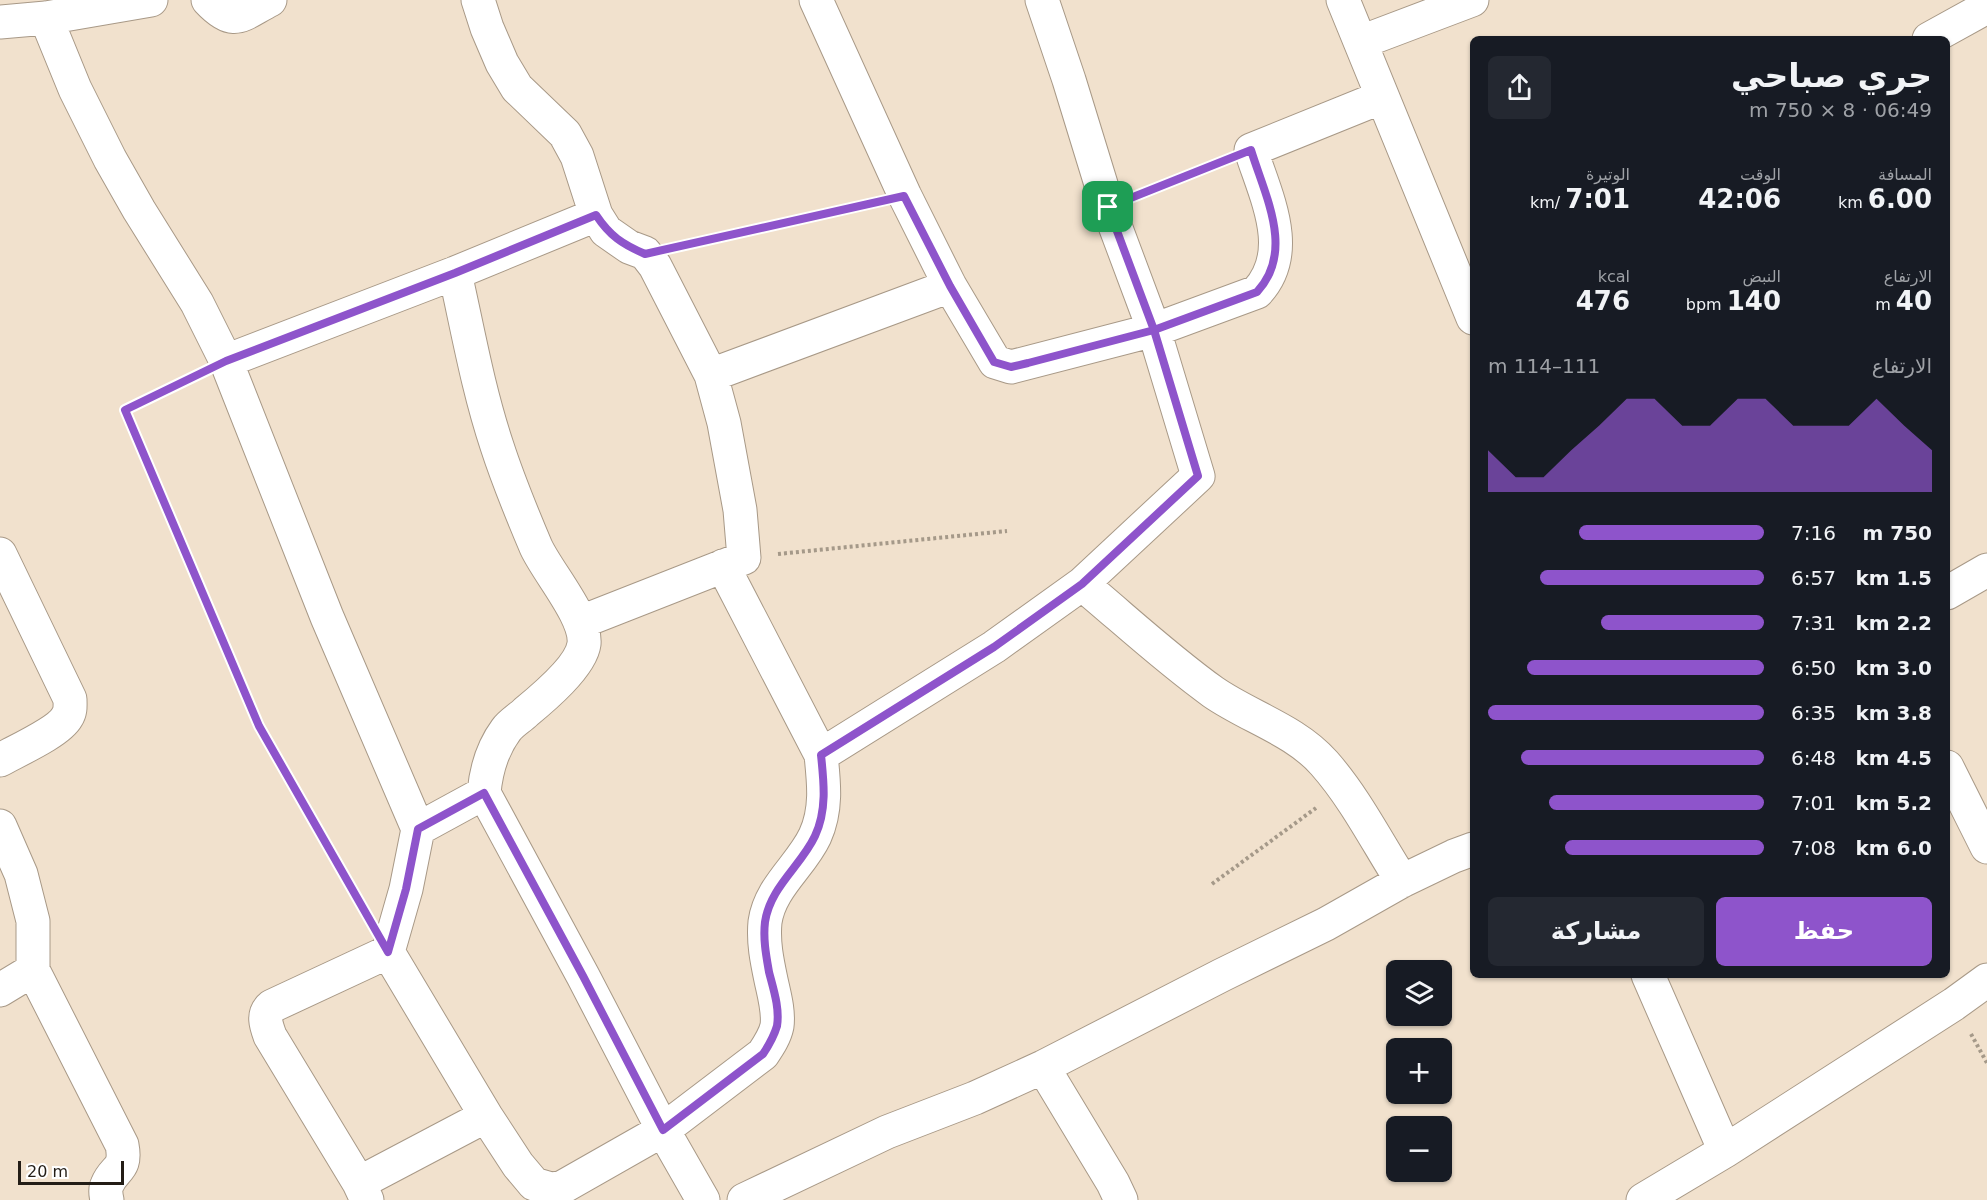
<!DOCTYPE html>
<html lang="ar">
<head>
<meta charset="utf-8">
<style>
	body { margin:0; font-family:"DejaVu Sans","Noto Naskh Arabic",sans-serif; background:#242831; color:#f1f3f6; direction:rtl; height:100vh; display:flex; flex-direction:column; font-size:22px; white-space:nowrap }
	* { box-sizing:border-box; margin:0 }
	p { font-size:20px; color:#9ea1a6 }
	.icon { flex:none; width:33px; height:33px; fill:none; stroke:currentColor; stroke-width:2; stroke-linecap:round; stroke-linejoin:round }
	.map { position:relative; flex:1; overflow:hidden; direction:ltr }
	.side { position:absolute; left:1470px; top:36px; width:480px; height:942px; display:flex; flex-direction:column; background:#171b24; border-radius:9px; box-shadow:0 2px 4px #0004; direction:rtl }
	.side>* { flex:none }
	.fabs { position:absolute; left:1386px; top:960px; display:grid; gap:12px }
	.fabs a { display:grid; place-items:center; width:66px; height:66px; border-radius:9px; background:#171b24; box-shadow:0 2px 4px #0004; font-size:30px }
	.scale { position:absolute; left:18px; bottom:15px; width:106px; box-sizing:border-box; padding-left:6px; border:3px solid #231d16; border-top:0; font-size:16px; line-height:21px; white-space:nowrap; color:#231d16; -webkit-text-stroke:4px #fff; paint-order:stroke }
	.pin { position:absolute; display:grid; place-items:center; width:51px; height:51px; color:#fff; margin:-26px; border-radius:12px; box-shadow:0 3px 9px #0006 }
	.round { display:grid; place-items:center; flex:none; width:63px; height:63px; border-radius:9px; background:#242831 }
	.summary { display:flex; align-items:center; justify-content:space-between; height:102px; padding:0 18px }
	h1 { font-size:33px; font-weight:800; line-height:45px }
	.figures { display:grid; grid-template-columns:repeat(3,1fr); gap:9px; height:102px; padding:6px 18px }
	.figures div { display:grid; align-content:center }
	.figures b { font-size:26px; font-weight:800 }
	.figures small { font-size:16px; font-weight:400 }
	.figures p { font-size:16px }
	.chart { height:168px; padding:12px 18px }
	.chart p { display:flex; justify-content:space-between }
	.chart svg { width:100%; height:108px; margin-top:6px; fill:#8e54cb; opacity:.7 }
	.cta { display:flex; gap:12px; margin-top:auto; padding:12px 18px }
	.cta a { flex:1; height:69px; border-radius:9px; background:#8e54cb; color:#fff; font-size:24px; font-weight:800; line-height:69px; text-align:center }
	.cta a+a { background:#242831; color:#f1f3f6 }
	ul { padding:0 18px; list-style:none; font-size:20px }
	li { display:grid; grid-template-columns:96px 72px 1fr; align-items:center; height:45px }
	li i { height:15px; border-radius:8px; background:#8e54cb }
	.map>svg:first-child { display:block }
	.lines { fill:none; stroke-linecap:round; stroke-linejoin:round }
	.minor-casing { stroke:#a89987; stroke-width:35 }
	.path { stroke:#a59989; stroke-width:4; stroke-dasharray:3 3; stroke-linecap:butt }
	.minor { stroke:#fff; stroke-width:33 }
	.route-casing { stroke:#fff; stroke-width:12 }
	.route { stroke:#8e54cb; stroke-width:8 }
</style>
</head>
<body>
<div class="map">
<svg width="1987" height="1200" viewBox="0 0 1987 1200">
	<rect width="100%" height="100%" fill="#f1e1cd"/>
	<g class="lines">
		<g class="minor-casing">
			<path id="minor" d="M208,0C234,28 241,15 270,0
				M478,0L487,28L502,63L517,88L565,134L577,156L596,215L606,231L629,247L645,253L655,266L711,375L724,423L740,510L744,558L581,622
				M816,0L905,196L950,286L995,362L1011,367L1154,330L1257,292C1295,251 1265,195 1251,150L1382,97
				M1343,0L1473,318
				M46,18L75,89L110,159L139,210L197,303L226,361L327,617L418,829L484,793
				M0,22L46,18L151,0
				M1929,39L1987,7
				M1361,42L1472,0
				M455,273C468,331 478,389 497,446C508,480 522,514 536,547C548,573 587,617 584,644C581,666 543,698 526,712C520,718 511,723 506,730C492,749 486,770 484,793L583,976L663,1130L703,1200
				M226,361L455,273L596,215
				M711,375L950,286
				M0,554L70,699C70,705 71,711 67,717C59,732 16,751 0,760
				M1082,584C1125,620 1167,659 1213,692C1249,717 1295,730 1324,763C1355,798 1377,842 1402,881
				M1947,593L1987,570
				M821,755L994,647L1082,584L1198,476L1154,330L1108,207L1069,80L1042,0
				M1947,767L1987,847
				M0,826L21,874L33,921V970L122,1145C127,1171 114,1167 107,1185C105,1189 106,1196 107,1200
				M418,829L406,889L388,952L486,1116L518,1165L534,1184L551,1189L561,1188L663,1130L763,1054C769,1045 775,1036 777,1026C779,1011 774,994 771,980C767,961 763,942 765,922C770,887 801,866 815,836C827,810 824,783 821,755L723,566
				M1648,975L1725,1151
				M0,990L33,970
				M1043,1067L1113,1183L1121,1200
				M359,1183L486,1116
				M367,1200L359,1183L270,1036C266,1025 262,1014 272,1006L388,952
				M744,1200L887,1132L975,1098L1043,1067L1222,975L1326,924L1402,881L1454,856L1473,849
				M1643,1200L1725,1151L1954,1004L1987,980"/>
		</g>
		<path class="path" d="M1139,194L1219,163
			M683,245L872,204
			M194,376L125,410L259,726L364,910
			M778,554L1007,531
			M1212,884L1316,808
			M1971,1034L1987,1063"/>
		<use href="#minor" class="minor"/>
	</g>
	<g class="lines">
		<g class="route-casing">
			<path id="route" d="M1108,207L1154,330L1028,363L1011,367L994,362L950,286L904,196L645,254C622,244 610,236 596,215L455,273L226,361L125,410L259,726L388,952L406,889L418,829L484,793L583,976L663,1130L763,1054C769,1045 774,1036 777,1026C780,1008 773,988 769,972C766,955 763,939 765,922C770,887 801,866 815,836C827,810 824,783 821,755L994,647L1082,584L1198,476L1154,330L1257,292C1295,251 1265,196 1251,150L1108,207"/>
		</g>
		<use href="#route" class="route"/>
	</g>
</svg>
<div class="fabs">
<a><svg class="icon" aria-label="layers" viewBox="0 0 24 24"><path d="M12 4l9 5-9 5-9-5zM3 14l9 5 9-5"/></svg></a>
<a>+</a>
<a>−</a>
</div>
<div class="scale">20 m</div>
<div class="pin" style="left:1108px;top:207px;background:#1e9e55"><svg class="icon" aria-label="arrive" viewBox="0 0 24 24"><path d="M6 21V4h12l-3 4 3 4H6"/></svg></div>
<section class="side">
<div class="summary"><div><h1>جري صباحي</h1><p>06:49 · 8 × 750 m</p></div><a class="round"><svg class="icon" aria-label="share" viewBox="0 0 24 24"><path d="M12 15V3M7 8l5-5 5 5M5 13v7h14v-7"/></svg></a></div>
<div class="figures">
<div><p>المسافة</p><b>6.00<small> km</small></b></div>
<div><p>الوقت</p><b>42:06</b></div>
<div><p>الوتيرة</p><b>7:01<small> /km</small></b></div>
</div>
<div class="figures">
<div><p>الارتفاع</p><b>40<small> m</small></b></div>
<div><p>النبض</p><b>140<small> bpm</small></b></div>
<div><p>kcal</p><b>476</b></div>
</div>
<div class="chart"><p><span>الارتفاع</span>111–114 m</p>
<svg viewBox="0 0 160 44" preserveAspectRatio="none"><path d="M0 44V27L10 38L20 38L30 27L40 17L50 6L60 6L70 17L80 17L90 6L100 6L110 17L120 17L130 17L140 6L150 17L160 27V44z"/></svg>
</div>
<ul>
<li><b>750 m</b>7:16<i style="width:67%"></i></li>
<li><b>1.5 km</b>6:57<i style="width:81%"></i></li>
<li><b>2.2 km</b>7:31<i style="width:59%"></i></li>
<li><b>3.0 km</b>6:50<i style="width:86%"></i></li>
<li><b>3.8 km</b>6:35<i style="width:100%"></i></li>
<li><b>4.5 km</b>6:48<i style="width:88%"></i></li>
<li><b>5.2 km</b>7:01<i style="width:78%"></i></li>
<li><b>6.0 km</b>7:08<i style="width:72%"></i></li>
</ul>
<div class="cta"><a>حفظ</a><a>مشاركة</a></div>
</section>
</div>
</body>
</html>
